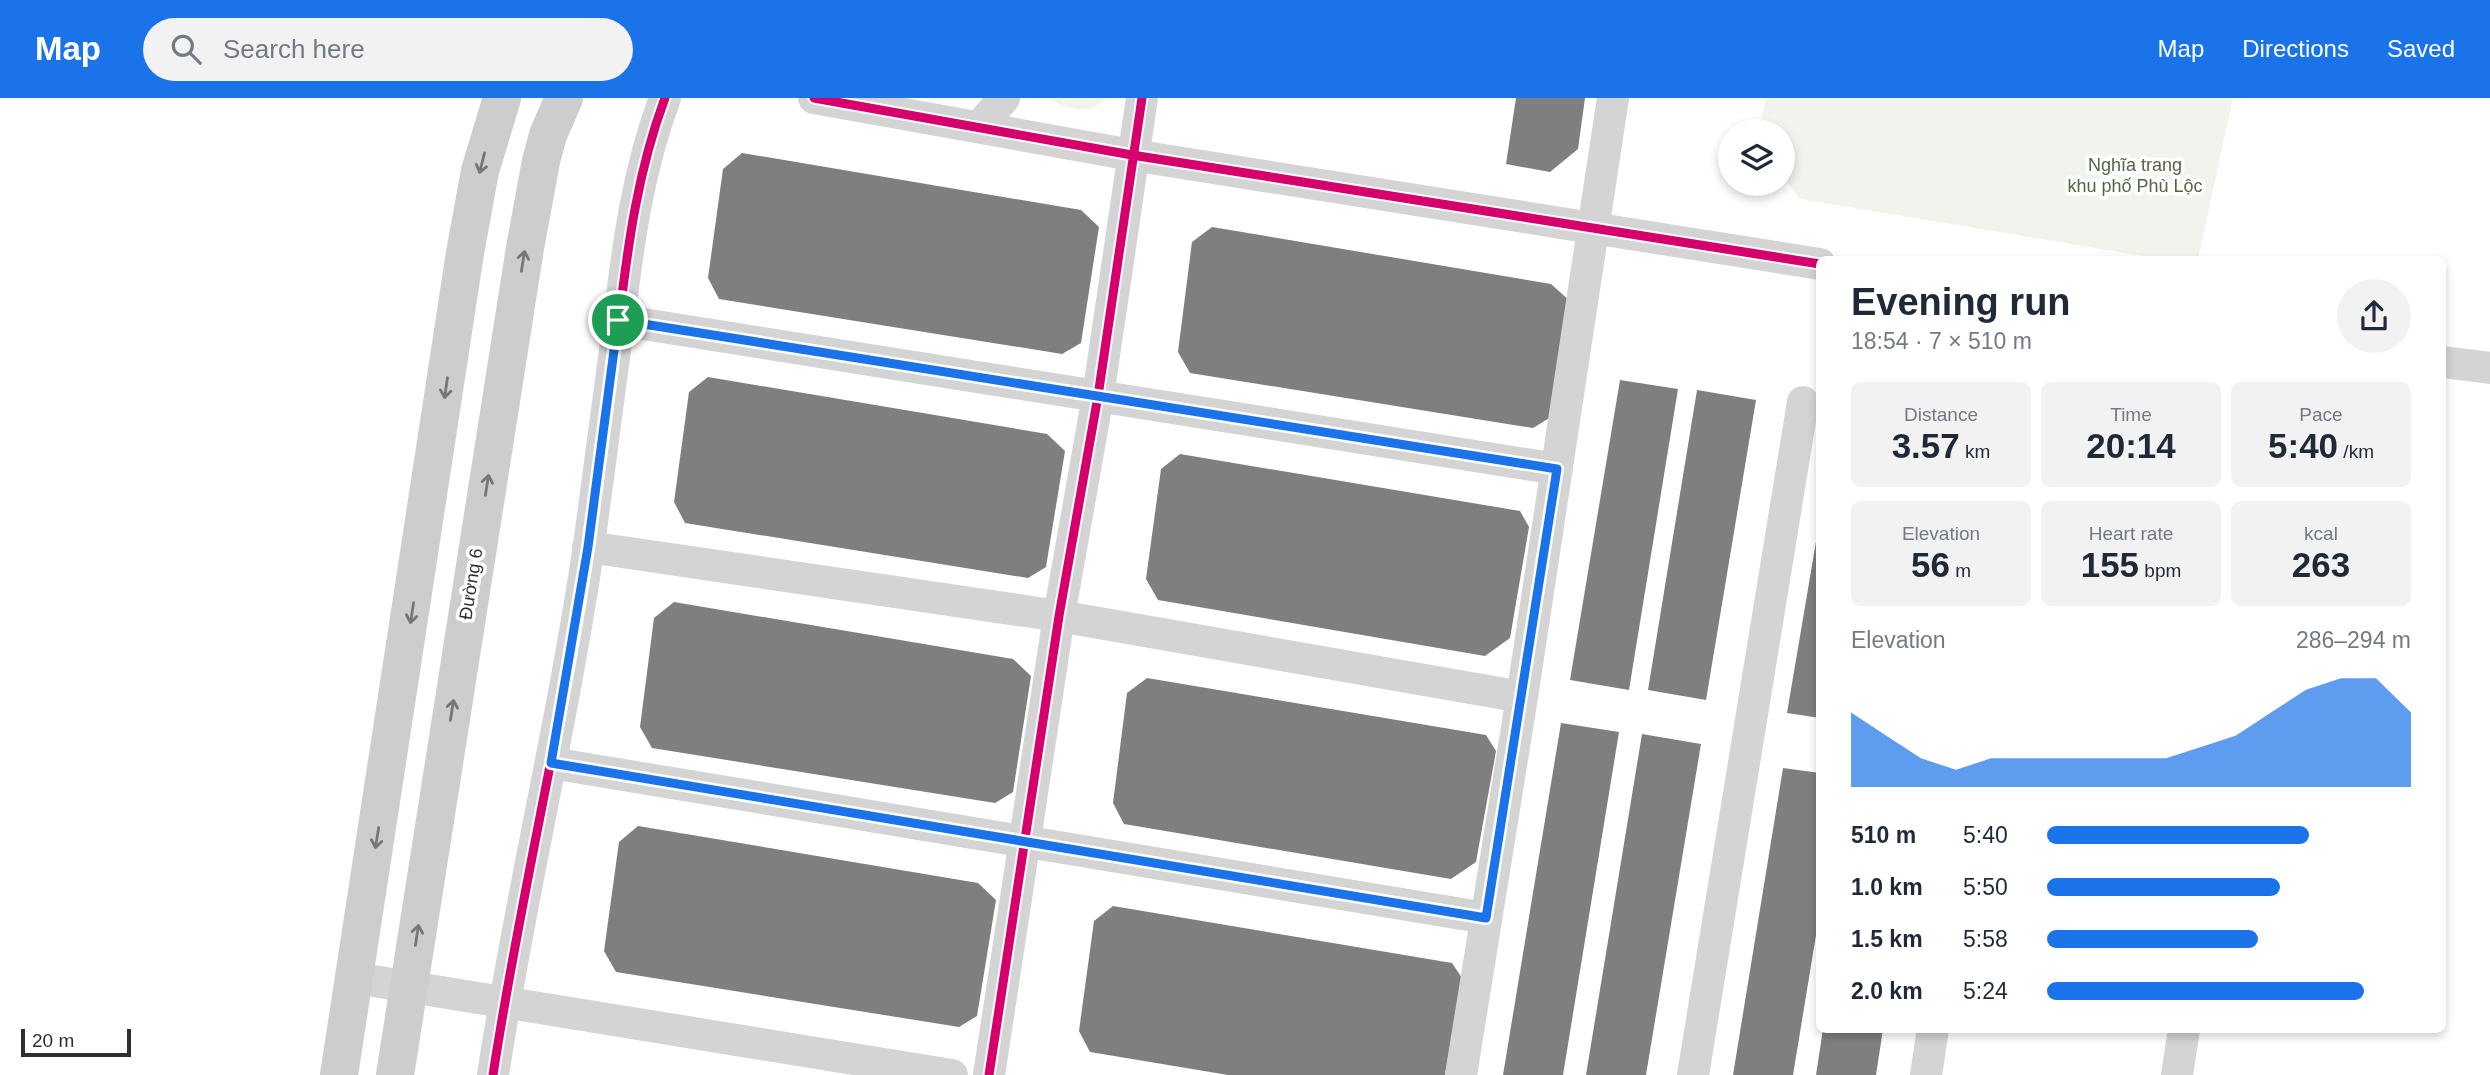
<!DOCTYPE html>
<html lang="en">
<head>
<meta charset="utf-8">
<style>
	body { margin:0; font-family:Helvetica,sans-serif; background:#f2f2f3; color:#1f2937; height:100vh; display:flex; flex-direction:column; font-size:26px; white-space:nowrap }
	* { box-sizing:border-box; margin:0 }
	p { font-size:23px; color:#747a83 }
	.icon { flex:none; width:38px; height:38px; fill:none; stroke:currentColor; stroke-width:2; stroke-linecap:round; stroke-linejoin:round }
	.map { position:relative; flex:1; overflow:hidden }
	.details { position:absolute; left:1816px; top:158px; width:630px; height:777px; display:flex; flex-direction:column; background:#fff; border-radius:10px; box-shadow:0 4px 10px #0003 }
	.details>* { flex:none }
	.tools { position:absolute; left:1718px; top:21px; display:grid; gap:14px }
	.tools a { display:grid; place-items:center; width:77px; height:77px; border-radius:50%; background:#fff; box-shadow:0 4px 10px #0003; font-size:35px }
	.scale { position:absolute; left:21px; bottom:18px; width:110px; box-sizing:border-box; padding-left:7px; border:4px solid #2f2f2f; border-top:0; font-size:19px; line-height:24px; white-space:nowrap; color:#2f2f2f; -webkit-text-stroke:5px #fff; paint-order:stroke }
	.pin { position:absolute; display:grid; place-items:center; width:60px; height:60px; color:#fff; margin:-30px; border:4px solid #fff; border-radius:50%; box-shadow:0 2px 7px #0007 }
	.round { display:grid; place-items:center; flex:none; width:74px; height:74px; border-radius:37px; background:#f2f2f3 }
	.head { display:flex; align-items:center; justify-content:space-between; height:119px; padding:0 35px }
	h1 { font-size:38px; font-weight:700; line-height:52px }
	.stats { display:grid; grid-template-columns:repeat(3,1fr); gap:10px; height:119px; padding:7px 35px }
	.stats div { display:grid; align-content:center; border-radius:10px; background:#f2f2f3; text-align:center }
	.stats b { font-size:35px; font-weight:700 }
	.stats small { font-size:19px; font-weight:400 }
	.stats p { font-size:19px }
	.chart { height:196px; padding:14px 35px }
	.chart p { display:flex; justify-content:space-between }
	.chart svg { width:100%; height:126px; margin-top:7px; fill:#1a73e8; opacity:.7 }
	ul { padding:0 35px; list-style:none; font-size:23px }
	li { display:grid; grid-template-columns:112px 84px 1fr; align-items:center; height:52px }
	li i { height:18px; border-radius:9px; background:#1a73e8 }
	header { display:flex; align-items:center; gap:42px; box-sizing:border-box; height:98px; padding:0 35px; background:#1a73e8; color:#fff }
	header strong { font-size:33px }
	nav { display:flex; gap:38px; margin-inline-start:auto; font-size:24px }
	.search { width:490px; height:63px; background:#f2f2f3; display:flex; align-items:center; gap:18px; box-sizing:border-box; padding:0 24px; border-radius:38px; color:#747a83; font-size:26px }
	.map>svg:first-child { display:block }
	.green { fill:#f1f4ed }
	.building { fill:#7f7f7f }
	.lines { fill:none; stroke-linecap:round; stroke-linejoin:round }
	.minor { stroke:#d4d4d4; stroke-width:32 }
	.secondary { stroke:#cdcdcd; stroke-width:38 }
	.cycleway-casing { stroke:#fff; stroke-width:13 }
	.cycleway { stroke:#d6006c; stroke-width:9 }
	.oneway { stroke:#767676 }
	.route-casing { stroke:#fff; stroke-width:14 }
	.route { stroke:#1a73e8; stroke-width:9 }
	.labels { text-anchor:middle; stroke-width:7; stroke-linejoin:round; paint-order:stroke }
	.park-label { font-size:18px; fill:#526740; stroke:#fff }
	.street-label { font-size:18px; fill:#2f2f2f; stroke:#fff }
</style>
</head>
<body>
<header>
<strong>Map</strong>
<div class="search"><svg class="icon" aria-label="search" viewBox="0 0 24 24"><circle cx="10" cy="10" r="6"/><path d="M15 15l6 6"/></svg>Search here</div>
<nav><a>Map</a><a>Directions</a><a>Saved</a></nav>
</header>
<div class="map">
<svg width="2490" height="977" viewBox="0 0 2490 977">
	<rect width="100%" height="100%" fill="#fff"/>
	<path class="green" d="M1050,0H1106C1093,17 1066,13 1050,0Z
		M1766,0H2233L2198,161H2162L1800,101L1783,78V33H1758Z"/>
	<path class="building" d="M1516,0H1585L1578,51L1550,74L1506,66Z
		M742,55L1081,112L1099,129L1081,245L1062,256L719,201L708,180L723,71Z
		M1212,129L1551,186L1570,203L1551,319L1533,330L1190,275L1178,254L1192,144Z
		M708,279L1047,336L1065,353L1046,469L1028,480L685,425L674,404L689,294Z
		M1620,282L1678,291L1629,592L1570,582Z
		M1697,292L1756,302L1706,602L1648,592Z
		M1180,356L1520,413L1529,429L1510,540L1485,558L1158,502L1146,481L1161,371Z
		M1819,426H1820V620L1787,615Z
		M674,504L1013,561L1031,578L1013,694L995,705L652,650L640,629L654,520Z
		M1147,580L1486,637L1496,653L1476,764L1451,781L1124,726L1113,705L1127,595Z
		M1561,625L1619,634L1563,977H1503Z
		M1642,636L1701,646L1646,977H1586Z
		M1783,670L1820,675V813L1793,977H1733Z
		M638,728L978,785L996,802L977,918L959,929L616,874L604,853L619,744Z
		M1113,808L1452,865L1462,880L1445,977H1228L1090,954L1079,933L1094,823Z
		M1823,931H1883L1876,977H1816Z"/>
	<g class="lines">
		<path class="minor" d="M814,0L1132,57L1820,166
			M980,28L1004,0
			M618,222L1557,371
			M2443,264L2490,270
			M588,449L1059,518L1522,599
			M551,665L1486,820
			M355,880L952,977
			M493,977C520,799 563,624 589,447C599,372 609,297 619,222C628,146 638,72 665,0
			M989,977L1059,518L1098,298L1142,0
			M1461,977L1522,599L1613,0
			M1693,977L1803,304
			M1926,977L1933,931
			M2177,977L2184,931"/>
		<path class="secondary" d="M339,977L465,155L480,73L502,0
			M395,977L525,150L541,63L548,37L564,0"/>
		<g class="cycleway-casing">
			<path id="cycleway" d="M814,0L1132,57L1820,166
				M493,977C520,799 563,624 589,447C599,372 609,297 619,222C628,146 638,72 665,0
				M989,977L1059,518L1098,298L1142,0"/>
		</g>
		<use href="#cycleway" class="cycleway"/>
	</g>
	<defs><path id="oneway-shaft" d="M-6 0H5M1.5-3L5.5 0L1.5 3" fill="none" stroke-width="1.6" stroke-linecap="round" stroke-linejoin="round" transform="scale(1.75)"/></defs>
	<g class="oneway">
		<use href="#oneway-shaft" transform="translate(482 65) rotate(104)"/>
		<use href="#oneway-shaft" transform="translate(523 163) rotate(-81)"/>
		<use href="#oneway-shaft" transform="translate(446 290) rotate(98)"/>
		<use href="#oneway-shaft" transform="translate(487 387) rotate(-81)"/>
		<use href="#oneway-shaft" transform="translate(412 515) rotate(99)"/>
		<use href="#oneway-shaft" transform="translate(452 612) rotate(-81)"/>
		<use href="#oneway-shaft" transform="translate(377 740) rotate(99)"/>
		<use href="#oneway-shaft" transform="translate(417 837) rotate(-81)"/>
	</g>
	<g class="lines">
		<g class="route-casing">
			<path id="route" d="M618,222L1557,371L1486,820L551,665L588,449Z"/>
		</g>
		<use href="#route" class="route"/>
	</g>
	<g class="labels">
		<g class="park-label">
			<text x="2135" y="73">Nghĩa trang<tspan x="2135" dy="21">khu phố Phù Lộc</tspan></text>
		</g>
		<g class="street-label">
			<text transform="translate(471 486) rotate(-81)" y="6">Đường 6</text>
		</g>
	</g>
</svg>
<div class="tools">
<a><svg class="icon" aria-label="layers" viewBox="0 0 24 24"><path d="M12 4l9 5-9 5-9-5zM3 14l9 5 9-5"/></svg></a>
</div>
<div class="scale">20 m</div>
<div class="pin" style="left:618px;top:222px;background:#1e9e55"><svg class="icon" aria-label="arrive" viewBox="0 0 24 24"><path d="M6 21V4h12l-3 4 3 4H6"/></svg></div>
<section class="details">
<div class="head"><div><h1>Evening run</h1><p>18:54 · 7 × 510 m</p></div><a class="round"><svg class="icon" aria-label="share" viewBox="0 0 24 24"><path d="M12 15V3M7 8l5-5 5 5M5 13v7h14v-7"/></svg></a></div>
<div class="stats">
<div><p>Distance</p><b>3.57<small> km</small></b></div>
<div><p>Time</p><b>20:14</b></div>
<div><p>Pace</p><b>5:40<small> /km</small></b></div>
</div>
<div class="stats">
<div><p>Elevation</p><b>56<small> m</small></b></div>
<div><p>Heart rate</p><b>155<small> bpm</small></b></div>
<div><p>kcal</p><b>263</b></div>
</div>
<div class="chart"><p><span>Elevation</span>286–294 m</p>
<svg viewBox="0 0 160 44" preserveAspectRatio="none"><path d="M0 44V18L10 26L20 34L30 38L40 34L50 34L60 34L70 34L80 34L90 34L100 30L110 26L120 18L130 10L140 6L150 6L160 18V44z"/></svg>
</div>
<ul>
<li><b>510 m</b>5:40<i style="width:72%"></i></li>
<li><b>1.0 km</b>5:50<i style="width:64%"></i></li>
<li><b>1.5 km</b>5:58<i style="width:58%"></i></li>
<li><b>2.0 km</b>5:24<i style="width:87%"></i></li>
</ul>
</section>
</div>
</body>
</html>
